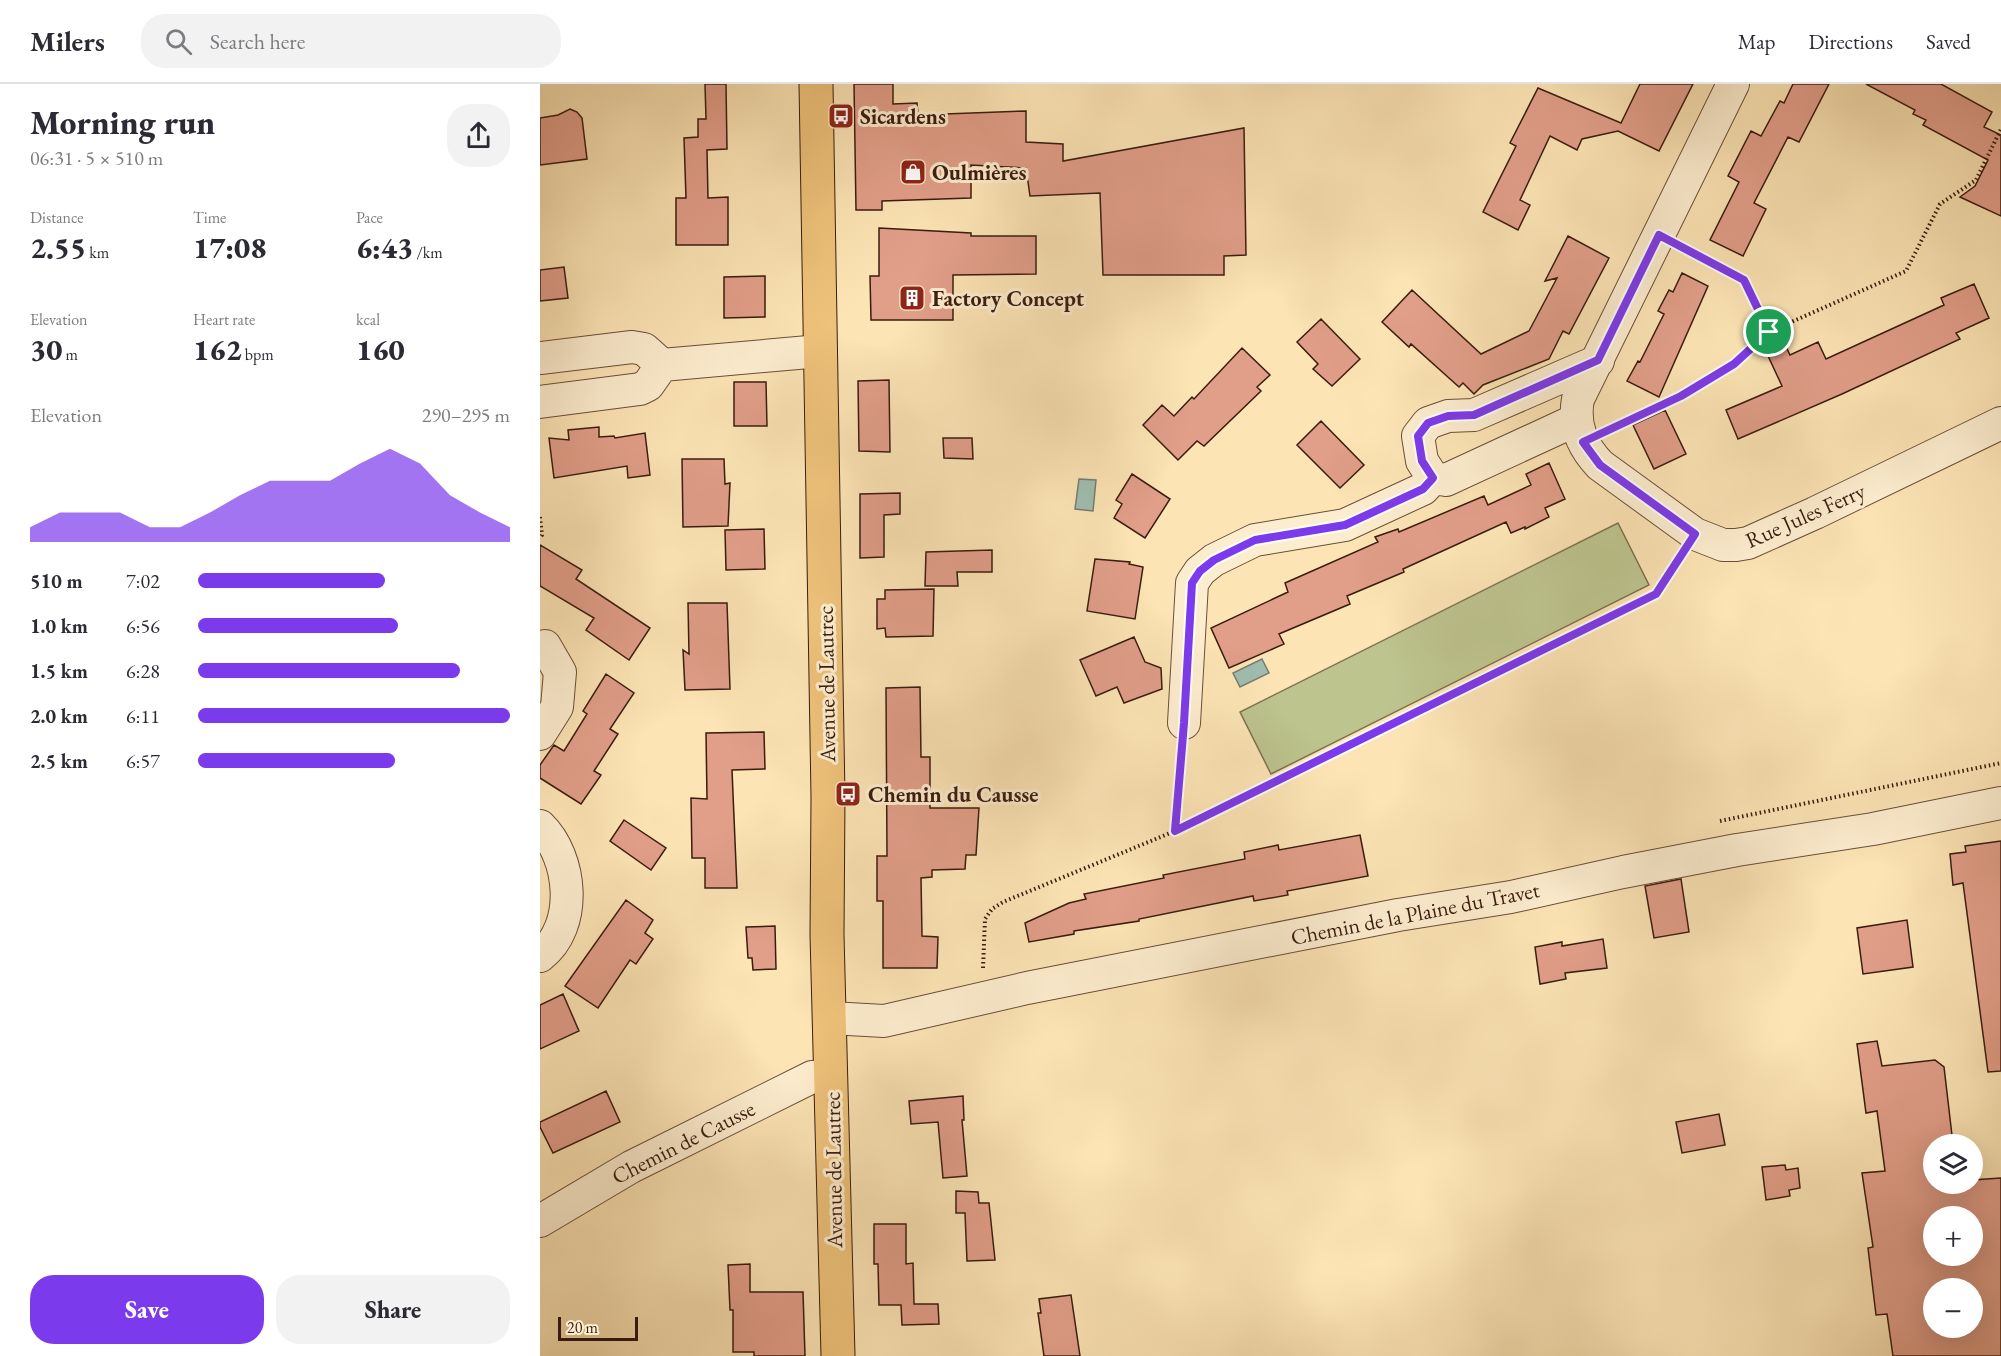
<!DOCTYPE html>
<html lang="en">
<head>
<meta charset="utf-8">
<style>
	body { margin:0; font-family:"EB Garamond",serif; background:#f2f2f3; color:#2b2b33; height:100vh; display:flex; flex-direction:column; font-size:22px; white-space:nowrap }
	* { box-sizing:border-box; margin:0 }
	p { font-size:20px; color:#7c7c81 }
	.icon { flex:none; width:33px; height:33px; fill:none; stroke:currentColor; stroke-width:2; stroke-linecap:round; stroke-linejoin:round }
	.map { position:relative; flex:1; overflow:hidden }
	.side { display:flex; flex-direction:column; background:#fff; width:540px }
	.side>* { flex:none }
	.buttons { position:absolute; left:1383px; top:1050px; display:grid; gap:12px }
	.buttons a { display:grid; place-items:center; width:60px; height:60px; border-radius:50%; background:#fff; box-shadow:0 6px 24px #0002; font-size:30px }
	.scale { position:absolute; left:18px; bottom:15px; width:80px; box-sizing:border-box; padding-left:6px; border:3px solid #3a1c0e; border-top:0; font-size:16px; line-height:21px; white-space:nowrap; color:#3a1c0e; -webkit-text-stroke:4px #fdedcf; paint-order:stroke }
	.pin { position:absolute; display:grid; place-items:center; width:51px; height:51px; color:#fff; margin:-26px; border:3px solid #fff; border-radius:50%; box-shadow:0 2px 6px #0007 }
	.round { display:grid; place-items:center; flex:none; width:63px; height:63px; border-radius:24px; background:#f2f2f3 }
	.summary { display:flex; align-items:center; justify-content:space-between; height:102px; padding:0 30px }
	h1 { font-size:33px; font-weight:800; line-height:45px }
	.metrics { display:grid; grid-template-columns:repeat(3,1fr); gap:9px; height:102px; padding:6px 30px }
	.metrics div { display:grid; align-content:center }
	.metrics b { font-size:30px; font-weight:800 }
	.metrics small { font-size:16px; font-weight:400 }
	.metrics p { font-size:16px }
	.chart { height:168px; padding:12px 30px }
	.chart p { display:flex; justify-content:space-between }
	.chart svg { width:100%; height:108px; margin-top:6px; fill:#7c3aed; opacity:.7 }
	.button { display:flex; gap:12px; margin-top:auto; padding:12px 30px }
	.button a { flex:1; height:69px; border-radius:24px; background:#7c3aed; color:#fff; font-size:24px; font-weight:800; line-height:69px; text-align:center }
	.button a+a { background:#f2f2f3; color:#2b2b33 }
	ul { padding:0 30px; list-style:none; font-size:20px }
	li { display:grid; grid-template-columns:96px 72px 1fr; align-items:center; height:45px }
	li i { height:15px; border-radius:8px; background:#7c3aed }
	header { display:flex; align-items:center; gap:36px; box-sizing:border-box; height:84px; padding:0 30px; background:#fff; border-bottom:2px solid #e1e1e2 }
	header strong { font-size:28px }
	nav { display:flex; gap:33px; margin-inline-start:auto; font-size:21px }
	.search { width:420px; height:54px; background:#f2f2f3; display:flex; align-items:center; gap:15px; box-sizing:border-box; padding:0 21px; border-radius:24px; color:#7c7c81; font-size:22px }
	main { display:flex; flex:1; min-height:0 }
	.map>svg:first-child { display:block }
	.green { fill:#bdc48e; stroke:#7c704e; stroke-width:1.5 }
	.water { fill:#9fbeb1; stroke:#777d70; stroke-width:1.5 }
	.building { fill:#e19e89; stroke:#3a1c0e; stroke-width:1.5; fill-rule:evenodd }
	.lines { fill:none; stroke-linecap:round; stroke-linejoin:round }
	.minor-casing { stroke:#6a4e38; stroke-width:34 }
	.major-casing { stroke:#3a1c0e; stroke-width:35 }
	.path { stroke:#3a1c0e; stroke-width:4; stroke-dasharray:1.5 3; stroke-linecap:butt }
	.minor { stroke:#fdedcf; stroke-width:32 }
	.major { stroke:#eec27a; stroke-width:33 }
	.route-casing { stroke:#fff; stroke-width:12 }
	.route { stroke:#7c3aed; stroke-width:8 }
	.labels { text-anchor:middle; stroke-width:6; stroke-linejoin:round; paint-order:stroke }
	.poi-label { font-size:22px; font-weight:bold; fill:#3a1c0e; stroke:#fdedcf; text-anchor:start }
	.street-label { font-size:22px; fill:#3a1c0e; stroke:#fdedcf }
</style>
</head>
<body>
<header>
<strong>Milers</strong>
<div class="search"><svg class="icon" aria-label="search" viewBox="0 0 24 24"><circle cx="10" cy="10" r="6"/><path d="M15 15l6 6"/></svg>Search here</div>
<nav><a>Map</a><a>Directions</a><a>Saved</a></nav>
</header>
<main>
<section class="side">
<div class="summary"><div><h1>Morning run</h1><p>06:31 · 5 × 510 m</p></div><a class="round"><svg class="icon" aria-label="share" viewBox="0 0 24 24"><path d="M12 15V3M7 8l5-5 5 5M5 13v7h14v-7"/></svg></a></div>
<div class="metrics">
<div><p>Distance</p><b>2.55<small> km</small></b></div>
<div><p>Time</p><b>17:08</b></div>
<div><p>Pace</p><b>6:43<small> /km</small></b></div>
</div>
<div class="metrics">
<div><p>Elevation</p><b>30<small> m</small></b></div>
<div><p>Heart rate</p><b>162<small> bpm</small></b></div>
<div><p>kcal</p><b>160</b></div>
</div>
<div class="chart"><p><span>Elevation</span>290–295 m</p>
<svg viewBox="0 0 160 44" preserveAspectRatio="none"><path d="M0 44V38L10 32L20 32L30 32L40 38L50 38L60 32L70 25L80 19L90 19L100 19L110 12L120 6L130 12L140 25L150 32L160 38V44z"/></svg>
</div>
<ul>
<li><b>510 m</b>7:02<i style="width:60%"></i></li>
<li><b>1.0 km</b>6:56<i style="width:64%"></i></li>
<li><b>1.5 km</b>6:28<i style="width:84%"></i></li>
<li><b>2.0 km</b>6:11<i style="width:100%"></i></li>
<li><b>2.5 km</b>6:57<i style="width:63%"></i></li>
</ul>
<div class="button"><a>Save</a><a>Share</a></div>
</section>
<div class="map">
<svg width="1461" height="1272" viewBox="0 0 1461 1272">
	<rect width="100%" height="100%" fill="#fce4b5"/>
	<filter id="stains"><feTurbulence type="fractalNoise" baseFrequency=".00333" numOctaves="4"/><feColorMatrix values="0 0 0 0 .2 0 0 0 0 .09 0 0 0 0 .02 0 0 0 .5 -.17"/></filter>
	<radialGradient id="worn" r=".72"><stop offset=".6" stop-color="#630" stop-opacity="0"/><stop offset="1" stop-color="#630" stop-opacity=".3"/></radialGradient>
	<path class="green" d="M1078,439L1109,501L731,690L700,628Z"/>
	<path class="water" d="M539,395L556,396L553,427L535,425Z
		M722,575L729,589L700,603L693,589Z"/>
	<path class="building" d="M165,0H186L187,65L167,66L168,114L188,113V161H136V114H146L144,54L158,53V35H166Z
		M314,0H353V20L377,19L378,31L486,27V58L523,60V77L704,44L706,171L684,172V191H563L560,109L490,112L486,84L431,81V114L342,117V126H316Z
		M1100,0H1153L1119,67L1078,47L1042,55L1037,66L1010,52L980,116L990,121L978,146L943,128L976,62L970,59L998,4L1081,39Z
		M1253,0H1289L1259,58L1248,53L1214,119L1226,125L1203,172L1170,156L1199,98L1188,92L1211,47L1221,52L1240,17L1244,19Z
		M1326,0H1401L1452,28L1444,43L1461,51V132L1420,113L1435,102L1448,76L1383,41L1386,36L1373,30L1375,26Z
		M30,25L37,28L42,34L47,75L0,81V34L18,31Z
		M339,144L431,149V152H496V190L413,191V236H331L330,192H339Z
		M1028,152L1069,174L1029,250L1023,247L1009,275L943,301L934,310L923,299L919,303L871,260L869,263L842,238L872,206L941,270L989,247L1017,194L1005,197Z
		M24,183L28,214L0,217V186Z
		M1142,189L1168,202L1119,313L1087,297L1098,277L1100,278L1124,230L1118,227L1129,206L1133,208Z
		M225,192V233L184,234V193Z
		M1434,200L1449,234L1416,249L1420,255L1302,310L1198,355L1186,326L1242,302L1223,261L1241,252L1250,271L1278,258L1286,275L1404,221L1401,214Z
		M781,235L820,275L792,302L773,285L778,280L757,258Z
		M702,264L730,291L717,303L721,307L664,362L657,357L638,376L603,341L622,321L634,332L652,313L654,315Z
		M349,296L350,368L319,367L318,297Z
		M194,298H226L227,342H194Z
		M1125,326L1146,370L1114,385L1093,341Z
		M781,337L824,381L800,404L757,361Z
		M59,343V353L74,352L75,354L105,349L110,391L88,394L87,382L14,394L9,354L29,356L28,346Z
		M403,354H432L433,375L404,374Z
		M142,375H184L185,400L190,399L188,442L143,443Z
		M1009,379L1025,415L1005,424L1009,433L985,445V443L971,449L966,438L863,485L864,488L807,512L810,520L739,550L744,560L689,584L671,544L748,508L745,499L838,458L835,453L858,445L859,448L944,412L948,421L991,401L986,390Z
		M592,390L630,415L605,454L574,434L582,420L576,416Z
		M360,409V430L344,431V473L320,474V410Z
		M224,445L225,485L186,486L185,446Z
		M0,461L42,486L36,495L110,544L89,576L46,546L54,534L0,502Z
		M452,466V488H417L418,502H385L386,468Z
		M555,475L590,478L589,480L603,483L595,535L547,527Z
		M394,505L393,552L346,553L345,544L337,545V515H345V506Z
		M148,519H187L190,605L145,606L143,566L149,570Z
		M594,553L605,578L621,584L622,605L584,619L577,603L556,612L540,576Z
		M66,590L94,609L70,645L78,650L54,687L61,691L41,720L0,694V681L14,661L24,667L47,630L43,627Z
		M380,603L381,673H390V724H439L436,771H426L425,785L392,786V793L381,794L382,852L398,853L397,884H343V817H337V772H347L346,604Z
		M224,648L225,685L192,686L197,804H165V774H152L151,714L167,715L166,649Z
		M84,736L126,764L111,786L70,757Z
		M820,751L828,792L747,807L748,811L714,817L713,812L599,835V837L534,847V850L489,858L485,839L529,819L546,815L544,810L624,794L623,791L705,775L704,768L738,761L739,766Z
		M1461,757V987L1448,988L1423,799L1413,801L1410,770L1426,768L1425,762Z
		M1141,795L1149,848L1114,854L1105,802Z
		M86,816L113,836L105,849L113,855L96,880L90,876L58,924L25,902Z
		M1367,836L1373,883L1323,890L1317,844Z
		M235,842L236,885L213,886L212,874H208L206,843Z
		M1063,855L1067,884L1025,889L1026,895L1000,900L995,863L1022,858V862Z
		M23,910L39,947L0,965V921Z
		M1337,957L1342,982L1395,976L1404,983L1413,1060H1394V1100H1432V1096L1461,1094V1272H1353L1347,1230L1336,1231L1328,1164L1333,1163L1322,1089L1345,1087L1337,1027L1326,1029L1317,960ZM1394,1132H1432V1172H1394ZM1394,1204H1432V1244H1394Z
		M66,1007L80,1038L13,1069L0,1043V1038Z
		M423,1012L424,1036H422L427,1092L403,1094L398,1038L371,1040L369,1017Z
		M1179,1030L1185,1061L1142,1069L1136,1038Z
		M1245,1081L1246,1086L1258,1084L1260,1104L1249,1106L1250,1112L1226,1116L1222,1083Z
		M416,1107L438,1108L439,1119H449L455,1176L427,1177L425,1129H416Z
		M334,1140H366V1180L373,1179L374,1220H398L399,1240L362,1241L361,1221H339L338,1180H334Z
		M210,1180V1208H263L265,1272H214V1268H193V1226H190L188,1181Z
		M531,1211L540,1272H504L498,1229H501L499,1215Z"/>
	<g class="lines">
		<g class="minor-casing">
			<path id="minor" d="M1193,0L1038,315C1033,341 1042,362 1060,381L1155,450L1183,461H1196L1208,459L1275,429L1461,339
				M0,274L92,263L104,265L122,281L108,301L100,305L0,318
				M122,281L280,267
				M893,394L882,377L878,352L888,339L908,332L934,331L1058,277
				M644,639L652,499L660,487L674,476L715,456L805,441L883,405L893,394L906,396L1036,336
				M0,650L17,623L20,588L5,562
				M0,742C32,773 39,842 0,872
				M290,934L344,937L487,904L858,831L971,813L1083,788L1197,766L1333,745L1461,719
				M0,1137L91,1083L272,993L291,992"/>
		</g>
		<g class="major-casing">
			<path id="major" d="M276,0L288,713L287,851L298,1272"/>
		</g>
		<path class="path" d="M1143,164L1204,196L1229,248
			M1068,347L1141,312L1194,280L1229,248L1366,187L1400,120L1436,96L1461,45
			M0,433L2,451L0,454
			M1180,737L1461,679
			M635,747L641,668
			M443,884L445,835L452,825L463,818L635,747L1102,517L1116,510L1140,473"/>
		<use href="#minor" class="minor"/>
		<use href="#major" class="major"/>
	</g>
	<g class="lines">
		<g class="route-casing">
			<path id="route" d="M1119,151L1204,196L1229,248L1194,280L1141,312L1043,358L1060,381L1155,450L1116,510L635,747L644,639L652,499L660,487L674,476L715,456L805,441L883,405L893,394L882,377L878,352L888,339L908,332L934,331L1058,276Z"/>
		</g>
		<use href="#route" class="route"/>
	</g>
	<defs>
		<g id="bus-square" transform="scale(1.35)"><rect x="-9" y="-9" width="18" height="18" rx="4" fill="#8f2418" stroke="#fdedcf"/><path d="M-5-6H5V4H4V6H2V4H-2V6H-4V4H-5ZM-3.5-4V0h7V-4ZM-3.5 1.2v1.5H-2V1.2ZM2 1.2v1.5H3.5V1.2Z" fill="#fff"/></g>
		<g id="shop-square" transform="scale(1.35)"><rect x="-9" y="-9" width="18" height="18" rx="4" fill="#8f2418" stroke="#fdedcf"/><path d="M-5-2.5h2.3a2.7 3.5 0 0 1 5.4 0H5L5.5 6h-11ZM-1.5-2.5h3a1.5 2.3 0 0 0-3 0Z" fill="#fff"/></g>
		<g id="building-square" transform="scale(1.35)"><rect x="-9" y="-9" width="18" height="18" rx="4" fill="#8f2418" stroke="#fdedcf"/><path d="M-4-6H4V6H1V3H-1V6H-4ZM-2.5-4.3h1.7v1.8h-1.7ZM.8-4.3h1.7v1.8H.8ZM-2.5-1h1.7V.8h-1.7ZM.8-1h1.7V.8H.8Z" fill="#fff"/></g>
	</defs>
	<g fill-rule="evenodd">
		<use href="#bus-square" x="301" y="32"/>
		<use href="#shop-square" x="373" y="88"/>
		<use href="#building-square" x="372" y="214"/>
		<use href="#bus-square" x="308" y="710"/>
	</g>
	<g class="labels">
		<g class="poi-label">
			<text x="320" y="40">Sicardens</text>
			<text x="392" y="96">Oulmières</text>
			<text x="392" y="222">Factory Concept</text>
			<text x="328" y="718">Chemin du Causse</text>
		</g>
		<g class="street-label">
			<text transform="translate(1265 431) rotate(-24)" y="8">Rue Jules Ferry</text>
			<text transform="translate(286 600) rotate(-91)" y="8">Avenue de Lautrec</text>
			<text transform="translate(875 829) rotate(-11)" y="8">Chemin de la Plaine du Travet</text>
			<text transform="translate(143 1058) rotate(-27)" y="8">Chemin de Causse</text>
			<text transform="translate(293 1086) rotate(-91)" y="8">Avenue de Lautrec</text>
		</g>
	</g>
	<rect width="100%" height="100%" filter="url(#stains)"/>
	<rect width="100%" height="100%" fill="url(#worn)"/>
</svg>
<div class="buttons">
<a><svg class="icon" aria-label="layers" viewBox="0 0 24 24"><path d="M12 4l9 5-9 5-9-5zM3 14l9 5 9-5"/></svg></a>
<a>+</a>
<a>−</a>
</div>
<div class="scale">20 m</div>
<div class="pin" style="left:1229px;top:248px;background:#1e9e55"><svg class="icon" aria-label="arrive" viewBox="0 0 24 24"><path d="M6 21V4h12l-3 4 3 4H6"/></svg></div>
</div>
</main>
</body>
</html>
